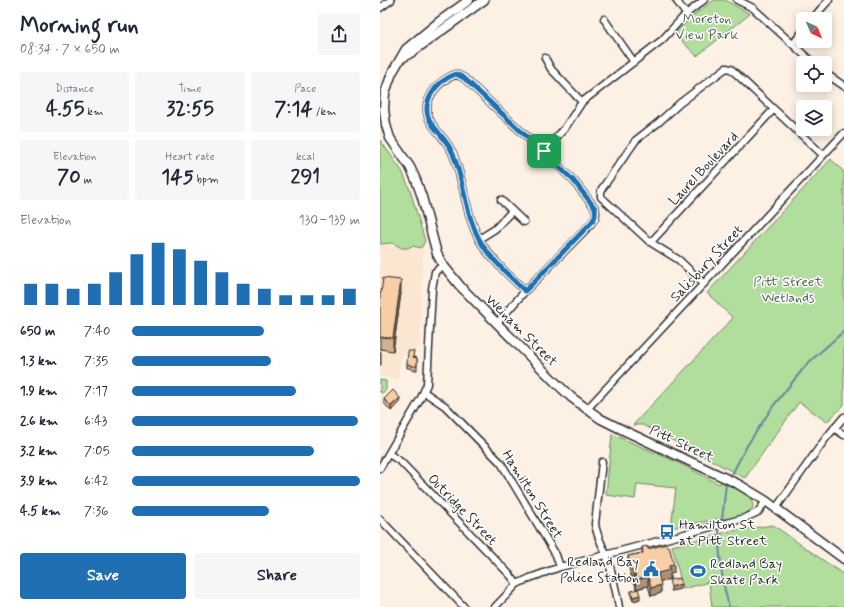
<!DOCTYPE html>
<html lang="en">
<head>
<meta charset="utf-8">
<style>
	body { margin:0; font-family:Mynerve,sans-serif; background:#f6f6f7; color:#1f2937; height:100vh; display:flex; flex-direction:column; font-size:15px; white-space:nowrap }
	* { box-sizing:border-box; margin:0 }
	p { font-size:13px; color:#747a83 }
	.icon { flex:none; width:22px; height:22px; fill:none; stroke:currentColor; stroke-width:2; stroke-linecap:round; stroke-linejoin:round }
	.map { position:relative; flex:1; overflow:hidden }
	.drawer { display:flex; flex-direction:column; background:#fff; width:380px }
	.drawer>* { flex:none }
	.needle { width:26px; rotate:136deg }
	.tools { position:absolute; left:416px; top:12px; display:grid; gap:8px }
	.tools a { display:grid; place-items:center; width:36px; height:36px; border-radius:4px; background:#fff; box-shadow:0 2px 10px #0003; font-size:20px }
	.pin { position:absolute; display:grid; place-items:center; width:34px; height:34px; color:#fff; margin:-17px; border-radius:8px; box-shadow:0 2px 6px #0006 }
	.round { display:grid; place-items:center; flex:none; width:42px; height:42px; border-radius:4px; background:#f6f6f7 }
	.head { display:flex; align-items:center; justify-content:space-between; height:68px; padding:0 20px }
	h1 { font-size:22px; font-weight:800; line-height:30px }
	.stats { display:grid; grid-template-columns:repeat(3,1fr); gap:6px; height:68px; padding:4px 20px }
	.stats div { display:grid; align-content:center; border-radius:4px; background:#f6f6f7; text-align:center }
	.stats b { font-size:20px; font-weight:800 }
	.stats small { font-size:11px; font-weight:400 }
	.stats p { font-size:11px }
	.chart { height:112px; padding:8px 20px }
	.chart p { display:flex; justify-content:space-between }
	.chart svg { width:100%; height:72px; margin-top:4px; stroke:#1f6fb2; stroke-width:6 }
	.primary-button { display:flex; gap:8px; margin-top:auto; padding:8px 20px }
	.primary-button a { flex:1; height:46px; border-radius:4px; background:#1f6fb2; color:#fff; font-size:16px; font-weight:800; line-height:46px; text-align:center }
	.primary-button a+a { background:#f6f6f7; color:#1f2937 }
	ul { padding:0 20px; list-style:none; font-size:13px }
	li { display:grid; grid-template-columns:64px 48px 1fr; align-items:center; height:30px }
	li i { height:10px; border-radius:5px; background:#1f6fb2 }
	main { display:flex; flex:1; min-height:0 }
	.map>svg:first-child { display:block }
	.built { fill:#fbe6d1 }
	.green { fill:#b1de9c; stroke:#6e8464 }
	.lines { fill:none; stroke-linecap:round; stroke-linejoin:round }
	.stream { stroke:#69859f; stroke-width:2 }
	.minor-casing { stroke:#2b2b2b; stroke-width:9 }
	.tertiary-casing { stroke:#2b2b2b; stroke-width:11 }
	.minor { stroke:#fff; stroke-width:6 }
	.tertiary { stroke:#fff; stroke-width:8 }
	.wall { fill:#d4b18f; stroke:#2b2b2b }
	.shaded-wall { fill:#ad9074; stroke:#2b2b2b }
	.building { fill:#f7cea6; stroke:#2b2b2b }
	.route-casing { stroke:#fff; stroke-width:8 }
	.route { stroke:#1f6fb2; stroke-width:5 }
	.labels { text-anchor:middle; stroke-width:3; stroke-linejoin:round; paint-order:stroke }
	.park-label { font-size:14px; fill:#53614d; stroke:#fff }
	.street-label { font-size:14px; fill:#2b2b2b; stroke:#fff }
	.poi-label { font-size:14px; fill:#2b2b2b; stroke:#fff; text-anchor:start }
</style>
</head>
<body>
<main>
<section class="drawer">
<div class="head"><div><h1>Morning run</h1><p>08:34 · 7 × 650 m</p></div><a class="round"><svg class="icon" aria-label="share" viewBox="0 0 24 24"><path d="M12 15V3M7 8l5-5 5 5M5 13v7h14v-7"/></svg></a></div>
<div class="stats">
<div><p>Distance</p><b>4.55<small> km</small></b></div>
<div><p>Time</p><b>32:55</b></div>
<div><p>Pace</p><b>7:14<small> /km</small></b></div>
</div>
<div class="stats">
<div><p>Elevation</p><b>70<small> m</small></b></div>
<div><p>Heart rate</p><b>145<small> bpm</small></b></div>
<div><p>kcal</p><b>291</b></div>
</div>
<div class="chart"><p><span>Elevation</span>130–139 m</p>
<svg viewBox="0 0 160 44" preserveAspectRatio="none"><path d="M5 44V31M15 44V31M25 44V34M35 44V31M45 44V24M55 44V13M65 44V6M75 44V10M85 44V17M95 44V24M105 44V31M115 44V34M125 44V38M135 44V38M145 44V38M155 44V34"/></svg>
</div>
<ul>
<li><b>650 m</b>7:40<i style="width:58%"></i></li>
<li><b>1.3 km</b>7:35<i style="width:61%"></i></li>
<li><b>1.9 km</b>7:17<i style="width:72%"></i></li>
<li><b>2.6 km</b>6:43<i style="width:99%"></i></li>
<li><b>3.2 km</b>7:05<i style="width:80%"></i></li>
<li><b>3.9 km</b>6:42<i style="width:100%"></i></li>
<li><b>4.5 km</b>7:36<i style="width:60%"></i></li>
</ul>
<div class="primary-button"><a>Save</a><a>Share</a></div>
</section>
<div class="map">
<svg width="464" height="607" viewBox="0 0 464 607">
	<rect width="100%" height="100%" fill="#fdf0e4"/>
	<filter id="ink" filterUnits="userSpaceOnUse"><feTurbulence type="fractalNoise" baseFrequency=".025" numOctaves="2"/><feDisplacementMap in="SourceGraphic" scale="8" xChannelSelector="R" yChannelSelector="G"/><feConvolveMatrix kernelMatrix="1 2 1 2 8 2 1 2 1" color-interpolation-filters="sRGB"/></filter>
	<g filter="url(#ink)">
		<path class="built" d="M0,244L43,250L40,348H33L24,354L21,358L17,379L0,377Z"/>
		<path class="green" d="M334,0H345L370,14L317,56L294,34L314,15Z
			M0,140L22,171L30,190L45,241L41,248L32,246L27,248H22L12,243L0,244Z
			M451,159L464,172V405L447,422L419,402L365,478L263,425H253L353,318L327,293Z
			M0,380L6,381V390L2,393L0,392Z
			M232,434L299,463L339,484L342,481C353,486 373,493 373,507C367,517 349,518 339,520L338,519L291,528L296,488L257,484L255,499L226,495Z
			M393,525L464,575V607H332L329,582L303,589L292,546L351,531Z"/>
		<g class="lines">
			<path class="stream" d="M352,474L368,444L394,405L427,364L464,331
				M342,520L346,484
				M339,531C339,557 342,582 349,607"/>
			<g class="minor-casing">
				<path id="minor" d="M296,0L306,14
					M357,0L373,8L433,63
					M0,8L11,0
					M224,19L254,62
					M432,19L449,0
					M413,44L423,31
					M165,58L171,69L202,102
					M445,73L464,86
					M164,151L185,128L202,102L282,40L306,14L324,0
					M121,200L144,222
					M99,239L115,229L132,211
					M271,242L393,110
					M324,284L299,260L270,242L221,197V190L256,140L279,122L300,103L346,68L351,69L443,155
					M117,323L145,291L210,225L215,218L216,213L215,208L193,180L84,78L76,74C56,82 38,103 52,124C59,134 69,143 73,154C85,183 85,217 102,244C113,262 131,277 145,291
					M44,392L65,406L121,463L176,555L180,567
					M207,409L464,133
					M454,428L464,435
					M9,454L21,462L131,576L137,584
					M222,462L215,524C217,537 223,546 227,557C232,573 236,590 239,607
					M0,468L41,398L47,384L52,289L55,272L63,265
					M396,508L446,438L464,417
					M0,519L84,607
					M115,607L137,584L150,578L180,567L365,518L378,512L386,501"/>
			</g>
			<g class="tertiary-casing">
				<path id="tertiary" d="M89,0L60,21L26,49L12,73L5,93L4,109L6,125L10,138L30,167L36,180L42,197L57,254L63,265L80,286L175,382L191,397L207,409L221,419L245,431L358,484L386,501L464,559
					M22,58L32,52L104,0"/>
			</g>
			<use href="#minor" class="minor"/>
			<use href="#tertiary" class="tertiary"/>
		</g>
		<path class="wall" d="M0,293H21L13,351L0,349Z
			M33,357L37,358V370H31V368H27V364Z
			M4,399L20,403L11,411L4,403Z
			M262,547L268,549L294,573L290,574V579L280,581L281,593L271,596L268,586L256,589L255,583H253L248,565V556L262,553Z
			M251,591L260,599L253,601L251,596Z"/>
		<path class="shaded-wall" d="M21,280V293L13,351V338Z
			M20,398V403L11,411V406Z
			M294,565V573L290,574V579L278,582V573L289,566Z
			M255,574V583H253V575Z
			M268,577V586L256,589V580Z
			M301,584V589L291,591V587Z
			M281,585V593L271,596V588Z
			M260,595V599L253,601V597Z"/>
		<path class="building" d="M3,278L21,280L13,338L0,337V293H1Z
			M0,351L1,352V365H0Z
			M28,351H34L33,357L37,358V366H31V365L27,364Z
			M13,390L20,398L11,406L4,399Z
			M286,544L287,547L289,546L294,565L289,566L290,570L278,573L281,585L271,588L268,577L256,580L255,574L253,575L248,556L263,553L262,547L267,546L268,549Z
			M300,578L301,584L291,587L289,580Z
			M258,589L260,595L253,597L251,591Z"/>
	</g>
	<g class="lines" filter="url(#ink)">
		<g class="route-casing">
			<path id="route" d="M76,74L84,78L193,180L215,208C216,215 215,219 210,224L145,291C131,277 113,262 102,244C85,217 85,183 73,154C69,143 59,134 52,124C38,104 56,81 76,74Z"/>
		</g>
		<use href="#route" class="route"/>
	</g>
	<defs>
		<g id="bus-bare" transform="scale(1.2)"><path d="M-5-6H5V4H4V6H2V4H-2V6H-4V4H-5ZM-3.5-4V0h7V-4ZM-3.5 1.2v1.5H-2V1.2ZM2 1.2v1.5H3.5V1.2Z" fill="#1f6fb2" stroke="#fff" stroke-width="2.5" paint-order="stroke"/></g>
		<g id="civic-bare" transform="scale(1.2)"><path d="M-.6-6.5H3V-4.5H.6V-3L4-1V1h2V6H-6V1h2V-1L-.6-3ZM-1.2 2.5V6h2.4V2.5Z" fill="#1f6fb2" stroke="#fff" stroke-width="2.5" paint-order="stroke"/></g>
		<g id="stadium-bare" transform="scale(1.2)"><path d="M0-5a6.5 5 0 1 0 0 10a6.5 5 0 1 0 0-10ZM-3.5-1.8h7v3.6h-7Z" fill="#1f6fb2" stroke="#fff" stroke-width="2.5" paint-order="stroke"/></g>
	</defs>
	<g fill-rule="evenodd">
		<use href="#bus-bare" x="287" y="532"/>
		<use href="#civic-bare" x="271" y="569"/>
		<use href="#stadium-bare" x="318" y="571"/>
	</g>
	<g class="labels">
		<g class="park-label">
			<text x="327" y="23">Moreton<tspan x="327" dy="16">View Park</tspan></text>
			<text x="408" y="286">Pitt Street<tspan x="408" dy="16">Wetlands</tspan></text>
		</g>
		<g class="street-label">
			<text transform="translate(323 168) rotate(-47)" y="5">Laurel Boulevard</text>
			<text transform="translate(326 263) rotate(-47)" y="5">Salisbury Street</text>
			<text transform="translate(142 330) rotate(45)" y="5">Weinam Street</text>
			<text transform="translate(302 443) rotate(25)" y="5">Pitt Street</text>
			<text transform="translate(153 494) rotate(58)" y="5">Hamilton Street</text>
			<text transform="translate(83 509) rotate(46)" y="5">Outridge Street</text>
		</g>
		<g class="poi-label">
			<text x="299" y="529">Hamilton St<tspan x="299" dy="16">at Pitt Street</tspan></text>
			<text x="259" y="566" text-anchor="end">Redland Bay<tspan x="259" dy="16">Police Station</tspan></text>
			<text x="330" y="568">Redland Bay<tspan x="330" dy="16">Skate Park</tspan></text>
		</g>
	</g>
</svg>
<div class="tools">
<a><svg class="needle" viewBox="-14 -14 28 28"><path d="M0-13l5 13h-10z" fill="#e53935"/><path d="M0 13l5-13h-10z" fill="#747a83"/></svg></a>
<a><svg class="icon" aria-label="locate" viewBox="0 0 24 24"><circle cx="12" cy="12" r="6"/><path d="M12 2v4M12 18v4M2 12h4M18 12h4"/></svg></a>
<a><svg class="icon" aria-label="layers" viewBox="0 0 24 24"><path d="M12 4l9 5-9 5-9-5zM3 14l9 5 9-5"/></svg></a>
</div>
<div class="pin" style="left:164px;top:151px;background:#1e9e55"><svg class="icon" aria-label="arrive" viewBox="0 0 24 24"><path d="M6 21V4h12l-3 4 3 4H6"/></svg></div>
</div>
</main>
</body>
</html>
